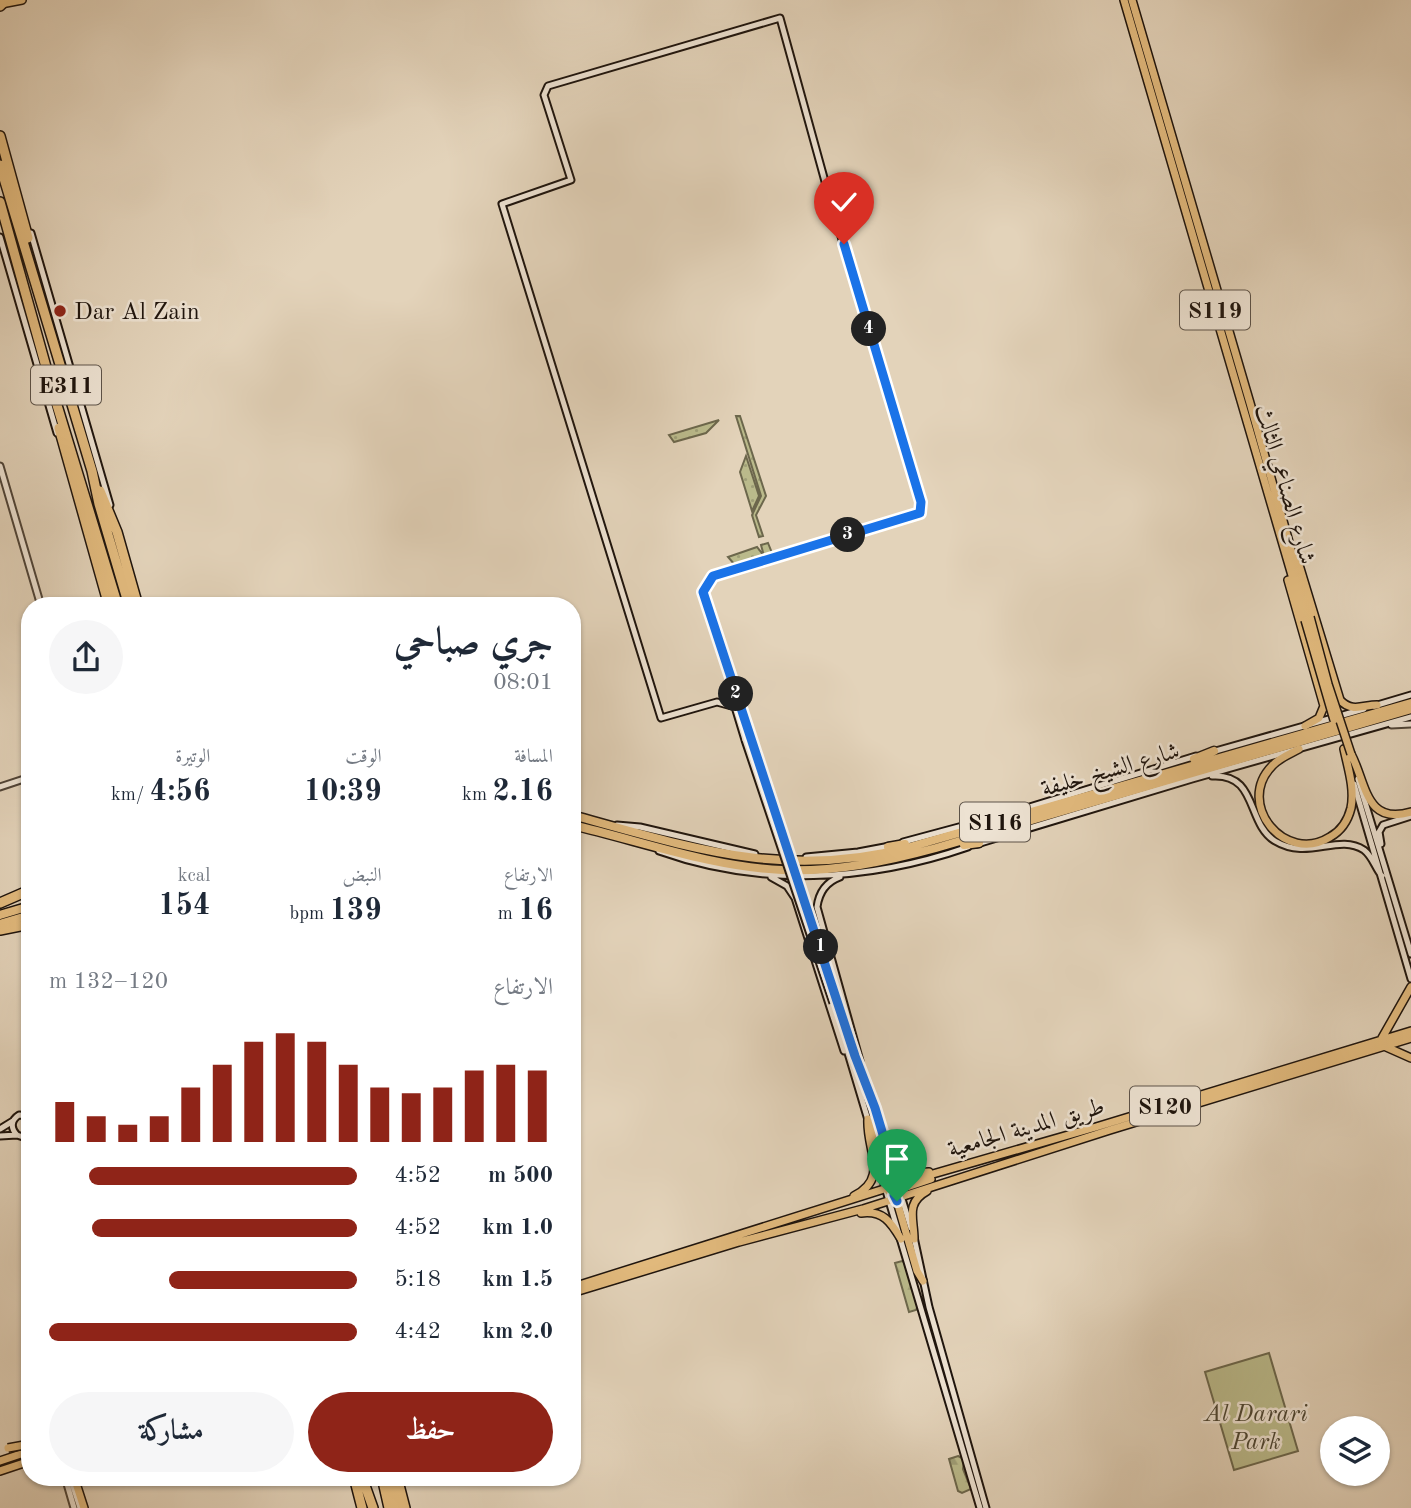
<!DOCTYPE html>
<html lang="ar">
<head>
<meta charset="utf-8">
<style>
	body { margin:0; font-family:"Old Standard TT",Amiri,serif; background:#f6f6f7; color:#1f2937; direction:rtl; height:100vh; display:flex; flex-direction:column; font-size:26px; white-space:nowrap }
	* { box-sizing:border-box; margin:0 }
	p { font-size:23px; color:#747a83 }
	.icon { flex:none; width:38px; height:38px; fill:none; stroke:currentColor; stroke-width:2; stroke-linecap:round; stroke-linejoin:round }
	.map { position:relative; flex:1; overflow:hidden; direction:ltr }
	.side { position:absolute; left:21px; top:597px; width:560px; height:889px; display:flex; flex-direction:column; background:#fff; border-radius:28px; box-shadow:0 2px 5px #0004; direction:rtl }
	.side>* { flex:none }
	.tools { position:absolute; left:1320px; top:1416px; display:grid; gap:14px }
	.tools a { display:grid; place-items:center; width:70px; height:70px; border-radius:50%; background:#fff; box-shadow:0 2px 5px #0004; font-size:35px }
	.pin { position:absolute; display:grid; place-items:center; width:60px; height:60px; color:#fff; margin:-72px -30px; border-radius:50% 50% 50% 0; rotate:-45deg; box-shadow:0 0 7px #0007 }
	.pin .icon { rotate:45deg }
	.km { position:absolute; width:35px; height:35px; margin:-18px; border-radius:50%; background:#222; color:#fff; font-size:19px; line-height:35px; text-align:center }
	.round { display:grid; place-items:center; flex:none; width:74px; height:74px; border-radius:37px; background:#f6f6f7 }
	.head { display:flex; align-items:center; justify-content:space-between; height:119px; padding:0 28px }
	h1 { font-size:38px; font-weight:800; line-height:52px }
	.metrics { display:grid; grid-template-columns:repeat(3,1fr); gap:10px; height:119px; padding:7px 28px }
	.metrics div { display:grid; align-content:center }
	.metrics b { font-size:30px; font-weight:800 }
	.metrics small { font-size:19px; font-weight:400 }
	.metrics p { font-size:19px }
	.chart { height:196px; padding:14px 28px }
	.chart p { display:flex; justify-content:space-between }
	.chart svg { width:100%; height:126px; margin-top:7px; stroke:#8f2418; stroke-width:6 }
	.button { display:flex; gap:14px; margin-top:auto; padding:14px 28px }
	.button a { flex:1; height:80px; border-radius:42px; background:#8f2418; color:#fff; font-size:28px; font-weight:800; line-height:80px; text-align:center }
	.button a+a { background:#f6f6f7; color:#1f2937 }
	ul { padding:0 28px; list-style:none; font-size:23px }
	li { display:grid; grid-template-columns:112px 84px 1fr; align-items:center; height:52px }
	li i { height:18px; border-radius:9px; background:#8f2418 }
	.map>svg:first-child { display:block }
	.forest { fill:url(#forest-firs); stroke:#6c674c; stroke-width:2 }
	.park { fill:#baba8b; stroke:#6c674c; stroke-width:2 }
	.garden { fill:url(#garden-dots); stroke:#6c674c; stroke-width:2 }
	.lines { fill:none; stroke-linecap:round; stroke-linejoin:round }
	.tertiary-casing { stroke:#4f4438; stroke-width:9 }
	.secondary-casing { stroke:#1e140d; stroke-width:9 }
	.primary-casing { stroke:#1e140d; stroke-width:10 }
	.trunk-casing { stroke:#1e140d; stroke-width:11 }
	.motorway-casing { stroke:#1e140d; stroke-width:12 }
	.tertiary { stroke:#ede2d2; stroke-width:5 }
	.secondary { stroke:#ede2d2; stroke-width:5 }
	.primary { stroke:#e2ba7d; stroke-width:7 }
	.trunk { stroke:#e2ba7d; stroke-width:8 }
	.motorway { stroke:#e2ba7d; stroke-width:9 }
	.secondary-bridge-casing { stroke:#1e140d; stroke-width:9; stroke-linecap:butt }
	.primary-bridge-casing { stroke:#1e140d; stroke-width:10; stroke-linecap:butt }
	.secondary-bridge { stroke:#ede2d2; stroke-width:5 }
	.primary-bridge { stroke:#e2ba7d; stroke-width:7 }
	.route-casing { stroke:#fff; stroke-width:14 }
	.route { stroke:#1a73e8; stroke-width:9 }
	.poi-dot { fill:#8f2418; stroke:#ede2d2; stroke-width:2.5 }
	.labels { text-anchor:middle; stroke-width:5; stroke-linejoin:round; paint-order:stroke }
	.shield { fill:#ede2d2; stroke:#5c5248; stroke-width:2 }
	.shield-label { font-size:23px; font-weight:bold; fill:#1e140d }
	.poi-label { font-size:24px; fill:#1e140d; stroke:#ede2d2; text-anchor:start }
	.street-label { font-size:24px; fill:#1e140d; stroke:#ede2d2 }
	.park-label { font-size:24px; font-style:italic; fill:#4d4633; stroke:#ede2d2 }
</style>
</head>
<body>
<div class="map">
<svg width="1411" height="1508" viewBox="0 0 1411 1508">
	<defs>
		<pattern id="forest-firs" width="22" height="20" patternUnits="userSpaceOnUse" patternTransform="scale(1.75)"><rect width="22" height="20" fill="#baba8b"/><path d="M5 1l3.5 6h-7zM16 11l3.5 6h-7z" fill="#9f9f77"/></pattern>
		<pattern id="garden-dots" width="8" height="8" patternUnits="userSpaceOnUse" patternTransform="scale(1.75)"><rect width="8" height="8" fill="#baba8b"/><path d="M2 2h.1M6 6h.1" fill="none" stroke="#9f9f77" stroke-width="1.8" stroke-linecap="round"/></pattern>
	</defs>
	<rect width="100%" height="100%" fill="#e3d3ba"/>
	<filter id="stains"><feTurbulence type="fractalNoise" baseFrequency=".00286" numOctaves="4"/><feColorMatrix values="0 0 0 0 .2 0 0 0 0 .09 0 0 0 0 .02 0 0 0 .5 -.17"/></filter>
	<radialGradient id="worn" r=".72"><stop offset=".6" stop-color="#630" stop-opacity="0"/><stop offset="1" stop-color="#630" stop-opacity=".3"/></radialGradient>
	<path class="forest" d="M902,1261L904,1262L918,1306L916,1310L909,1312L895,1263Z
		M958,1456L964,1459L963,1469L971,1489L962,1493L958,1491L949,1459Z"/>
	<path class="park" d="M1269,1353L1298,1451L1234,1470L1205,1372Z"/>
	<path class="garden" d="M740,416L766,496L756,515L763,536L759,537L752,515L761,496L736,416Z
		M719,420L706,433L674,442L669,435Z
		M746,456L759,496L752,511L740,472Z
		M768,543L772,553L735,565L728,557L757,547L764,556L761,545Z"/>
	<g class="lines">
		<g class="tertiary-casing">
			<path id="tertiary" d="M0,466L41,606
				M1391,725L1411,724
				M0,787L30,777
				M65,1477L74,1508
				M70,1477L80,1508"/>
		</g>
		<g class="secondary-casing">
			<path id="secondary" d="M31,233L110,505
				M0,237L57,433
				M1374,706L1411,695
				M745,740L735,707L717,702L661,718L502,204L571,180L544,95L548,86L780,18L829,196L921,505L920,513L713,577L703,592L750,738
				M1212,752L1364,709
				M1212,776C1258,773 1246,823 1275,841C1308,861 1338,833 1364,850C1373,857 1375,868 1382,876
				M1358,779L1411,954
				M1354,784L1411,979
				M617,825L640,827L755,854
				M903,842L1007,814L1196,756
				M977,844L1192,779L1411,717
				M1381,844L1379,832L1383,825L1411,816
				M659,851C760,887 867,882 968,847
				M806,857L858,852L890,846
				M771,877L787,886L795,898L844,1051
				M840,877C826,882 819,892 817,907L860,1061
				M838,1000L883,1138
				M833,1003L868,1120
				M30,1116L19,1115C11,1120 10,1128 17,1135L23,1137L30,1135
				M0,1129L13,1121
				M0,1136L17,1135
				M886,1147L911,1228
				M876,1157L980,1508
				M914,1237L929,1307L986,1508"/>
		</g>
		<g class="primary-casing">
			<path id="primary" d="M1124,0L1305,620
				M1132,0L1250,403L1310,617
				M1,4L22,0
				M1296,555L1340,700C1352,713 1363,705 1377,705
				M1288,580L1324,706L1319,718L1305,726
				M1299,749C1290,754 1279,758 1272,766C1235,804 1285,865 1330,837C1341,831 1348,820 1351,808C1355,789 1348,768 1344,749
				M1351,754C1366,782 1365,826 1411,812
				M1382,1038L1411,987
				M1384,1046L1411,1058
				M868,1120L893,1191
				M883,1137C897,1157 899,1176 929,1172
				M886,1189L896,1198L917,1271L923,1281
				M854,1196C890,1178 866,1150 868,1119
				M891,1197L898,1190L931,1179
				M861,1213C883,1210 891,1222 901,1239
				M914,1239C914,1219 905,1203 927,1191
				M573,1287L919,1178L1096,1127L1411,1031
				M572,1293L739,1242L863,1209L1110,1130L1411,1038
				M0,1461L30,1451
				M0,1471L30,1461
				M74,1477L84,1508"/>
		</g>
		<g class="trunk-casing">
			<path id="trunk" d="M1194,759L1214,751
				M572,815C692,848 785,880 910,847L1411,703
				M572,825C641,841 711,867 782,870C835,872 885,862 936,848L1411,709
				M964,845L979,843
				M888,847L905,844
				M0,915L30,906
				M0,924L30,915"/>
		</g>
		<g class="motorway-casing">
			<path id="motorway" d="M0,6L3,3
				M0,136L28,238
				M0,165L92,471L99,504L129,606
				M0,202L53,392L118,606
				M59,428L109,606
				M100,491L117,532L138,606
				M0,903L30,890
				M0,930L30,924
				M572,1286H576
				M354,1477L362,1508
				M362,1477L373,1508
				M382,1477L389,1508
				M390,1477L398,1508
				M397,1477L405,1508"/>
		</g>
		<use href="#tertiary" class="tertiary"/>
		<use href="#secondary" class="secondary"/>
		<use href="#primary" class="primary"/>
		<use href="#trunk" class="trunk"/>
		<use href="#motorway" class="motorway"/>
		<g class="secondary-bridge-casing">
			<path id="secondary-bridge" d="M750,738L838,1000
				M745,740L833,1003"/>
		</g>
		<g class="primary-bridge-casing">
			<path id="primary-bridge" d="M1310,617L1328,684L1351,754
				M1305,620L1334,720
				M8,1448L30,1444"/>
		</g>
		<use href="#secondary-bridge" class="secondary-bridge"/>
		<use href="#primary-bridge" class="primary-bridge"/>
	</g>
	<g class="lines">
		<g class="route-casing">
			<path id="route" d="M844,244L921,502L920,513L713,576L703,592L855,1056L875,1108L898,1185L894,1195L897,1201"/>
		</g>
		<use href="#route" class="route"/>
	</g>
	<circle class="poi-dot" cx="60" cy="311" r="7"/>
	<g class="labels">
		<g class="shield">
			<rect x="1180" y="290.5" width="70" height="39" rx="5"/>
			<rect x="31" y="365.5" width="70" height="39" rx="5"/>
			<rect x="960" y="802.5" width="70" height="39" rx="5"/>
			<rect x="1130" y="1086.5" width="70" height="39" rx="5"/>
		</g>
		<g class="shield-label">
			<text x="1215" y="318">S119</text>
			<text x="66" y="393">E311</text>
			<text x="995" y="830">S116</text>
			<text x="1165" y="1114">S120</text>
		</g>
		<g class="poi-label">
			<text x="74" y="319">Dar Al Zain</text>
		</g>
		<g class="street-label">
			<text transform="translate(1286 484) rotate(74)" y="8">شارع الصناعي الثالث</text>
			<text transform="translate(1110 769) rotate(-16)" y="8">شارع الشيخ خليفة</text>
			<text transform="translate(1026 1127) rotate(-16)" y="8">طريق المدينة الجامعية</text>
		</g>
		<g class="park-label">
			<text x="1256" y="1421">Al Darari<tspan x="1256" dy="28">Park</tspan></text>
		</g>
	</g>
	<rect width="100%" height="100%" filter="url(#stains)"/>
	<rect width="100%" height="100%" fill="url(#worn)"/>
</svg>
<div class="tools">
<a><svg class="icon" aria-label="layers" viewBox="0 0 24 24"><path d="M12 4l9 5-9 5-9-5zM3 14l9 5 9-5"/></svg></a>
</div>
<div class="pin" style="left:897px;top:1201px;background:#1e9e55"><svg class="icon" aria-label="arrive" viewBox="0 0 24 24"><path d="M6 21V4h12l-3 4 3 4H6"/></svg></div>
<div class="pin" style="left:844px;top:244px;background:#d93025"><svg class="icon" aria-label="check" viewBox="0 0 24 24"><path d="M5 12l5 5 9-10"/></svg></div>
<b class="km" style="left:821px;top:947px">1</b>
<b class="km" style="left:736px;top:694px">2</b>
<b class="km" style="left:848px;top:535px">3</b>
<b class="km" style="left:869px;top:329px">4</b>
<section class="side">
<div class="head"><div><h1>جري صباحي</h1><p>08:01</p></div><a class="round"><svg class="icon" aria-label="share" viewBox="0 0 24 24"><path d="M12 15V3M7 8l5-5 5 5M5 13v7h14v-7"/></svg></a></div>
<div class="metrics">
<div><p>المسافة</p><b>2.16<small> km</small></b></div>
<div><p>الوقت</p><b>10:39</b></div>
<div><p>الوتيرة</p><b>4:56<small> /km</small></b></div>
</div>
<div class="metrics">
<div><p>الارتفاع</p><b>16<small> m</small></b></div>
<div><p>النبض</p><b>139<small> bpm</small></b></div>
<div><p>kcal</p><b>154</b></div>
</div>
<div class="chart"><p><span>الارتفاع</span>120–132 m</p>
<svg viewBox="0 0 160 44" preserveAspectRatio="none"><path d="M5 44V30M15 44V35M25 44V38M35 44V35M45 44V25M55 44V17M65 44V9M75 44V6M85 44V9M95 44V17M105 44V25M115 44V27M125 44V25M135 44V19M145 44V17M155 44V19"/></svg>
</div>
<ul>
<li><b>500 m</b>4:52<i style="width:87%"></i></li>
<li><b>1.0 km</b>4:52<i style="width:86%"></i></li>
<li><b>1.5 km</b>5:18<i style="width:61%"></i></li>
<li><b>2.0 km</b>4:42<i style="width:100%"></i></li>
</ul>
<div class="button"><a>حفظ</a><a>مشاركة</a></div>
</section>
</div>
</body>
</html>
